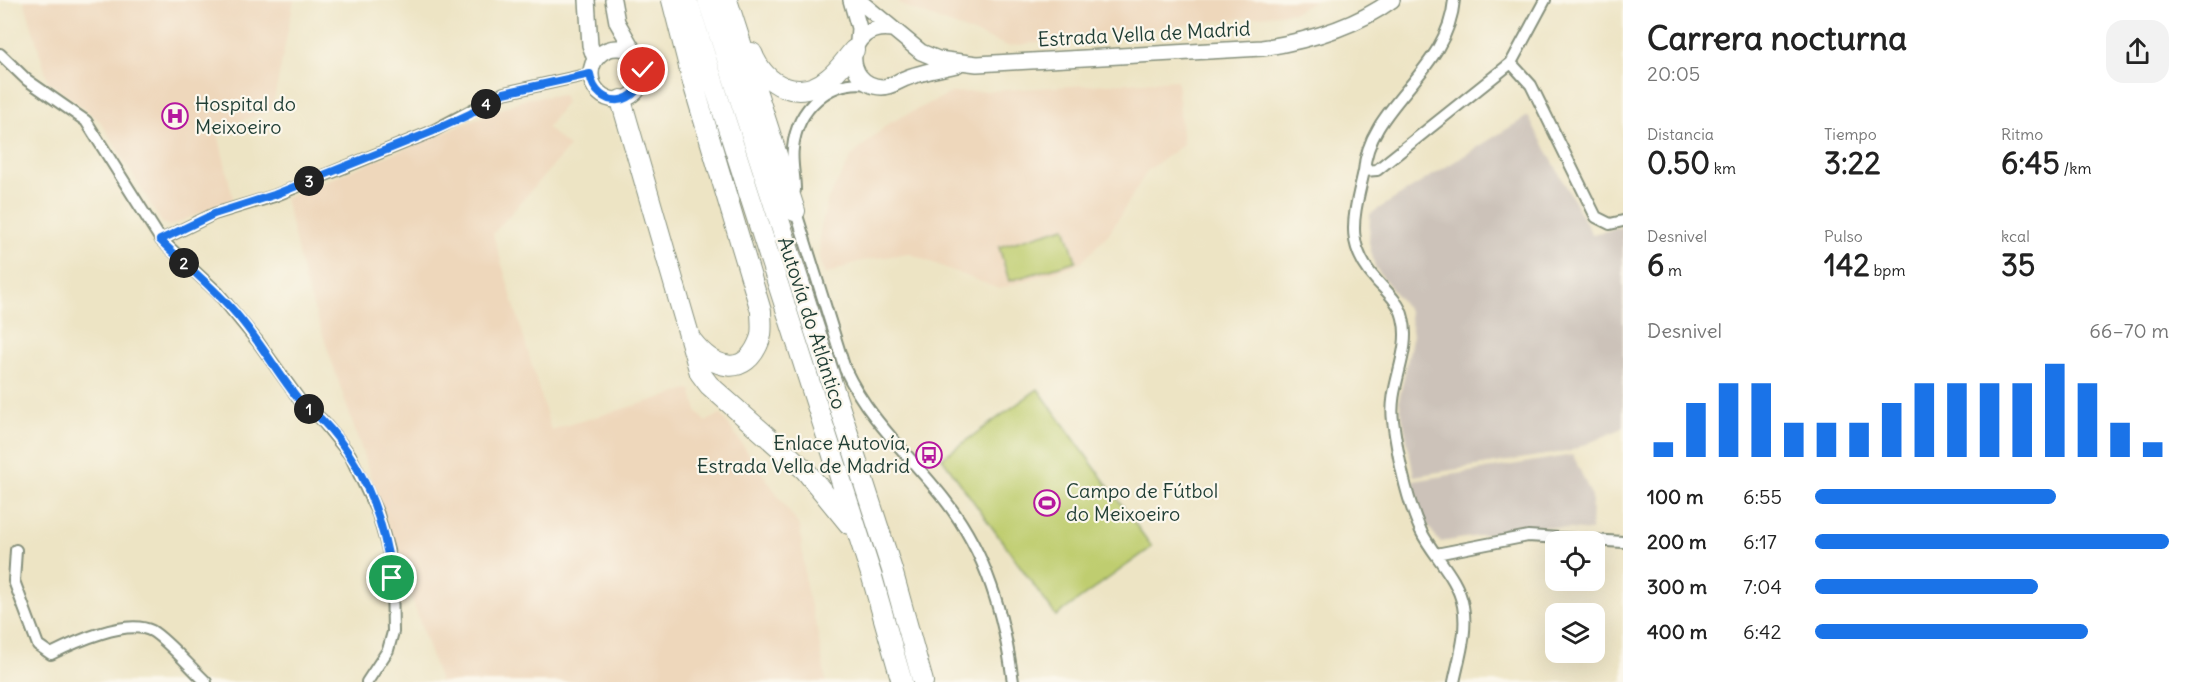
<!DOCTYPE html>
<html lang="es">
<head>
<meta charset="utf-8">
<style>
	body { margin:0; font-family:Delius,sans-serif; background:#f2f2f2; color:#222; height:100vh; display:flex; flex-direction:column; font-size:22px; white-space:nowrap }
	* { box-sizing:border-box; margin:0 }
	p { font-size:20px; color:#767676 }
	.icon { flex:none; width:33px; height:33px; fill:none; stroke:currentColor; stroke-width:2; stroke-linecap:round; stroke-linejoin:round }
	.map { position:relative; flex:1; overflow:hidden }
	.details { display:flex; flex-direction:column; background:#fff; width:570px }
	.details>* { flex:none }
	.fabs { position:absolute; left:1545px; top:531px; display:grid; gap:12px }
	.fabs a { display:grid; place-items:center; width:60px; height:60px; border-radius:12px; background:#fff; box-shadow:0 6px 24px #0002; font-size:30px }
	.pin { position:absolute; display:grid; place-items:center; width:51px; height:51px; color:#fff; margin:-26px; border:3px solid #fff; border-radius:50%; box-shadow:0 2px 6px #0007 }
	.km { position:absolute; width:30px; height:30px; margin:-15px; border-radius:50%; background:#222; color:#fff; font-size:16px; line-height:30px; text-align:center }
	.round { display:grid; place-items:center; flex:none; width:63px; height:63px; border-radius:18px; background:#f2f2f2 }
	.head { display:flex; align-items:center; justify-content:space-between; height:102px; padding:0 24px }
	h1 { font-size:33px; font-weight:700; line-height:45px }
	.stats { display:grid; grid-template-columns:repeat(3,1fr); gap:9px; height:102px; padding:6px 24px }
	.stats div { display:grid; align-content:center }
	.stats b { font-size:30px; font-weight:700 }
	.stats small { font-size:16px; font-weight:400 }
	.stats p { font-size:16px }
	.chart { height:168px; padding:12px 24px }
	.chart p { display:flex; justify-content:space-between }
	.chart svg { width:100%; height:108px; margin-top:6px; stroke:#1a73e8; stroke-width:6 }
	ul { padding:0 24px; list-style:none; font-size:20px }
	li { display:grid; grid-template-columns:96px 72px 1fr; align-items:center; height:45px }
	li i { height:15px; border-radius:8px; background:#1a73e8 }
	main { display:flex; flex:1; min-height:0 }
	.map>svg:first-child { display:block }
	.built { fill:#eed7bb }
	.industrial { fill:#ccc2b9 }
	.green { fill:#bfcd6f; stroke:#6f8552; stroke-width:1.5 }
	.lines { fill:none; stroke-linecap:round; stroke-linejoin:round }
	.street-casing { stroke:#86907c; stroke-width:14 }
	.secondary-casing { stroke:#86907c; stroke-width:18 }
	.highway-casing { stroke:#86907c; stroke-width:22 }
	.street { stroke:#fff; stroke-width:10 }
	.secondary { stroke:#fff; stroke-width:15 }
	.highway { stroke:#fff; stroke-width:20 }
	.route-casing { stroke:#fff; stroke-width:12 }
	.route { stroke:#1a73e8; stroke-width:8 }
	.labels { text-anchor:middle; stroke-width:4.5; stroke-linejoin:round; paint-order:stroke }
	.street-label { font-size:20px; fill:#1f3d34; stroke:#fbf7ec }
	.poi-label { font-size:20px; fill:#1f3d34; stroke:#fbf7ec; text-anchor:start }
</style>
</head>
<body>
<main>
<div class="map">
<svg width="1623" height="682" viewBox="0 0 1623 682">
	<rect width="100%" height="100%" fill="#fbf7ec"/>
	<filter id="ink" filterUnits="userSpaceOnUse"><feTurbulence type="fractalNoise" baseFrequency=".0167" numOctaves="2"/><feDisplacementMap in="SourceGraphic" scale="12" xChannelSelector="R" yChannelSelector="G"/><feConvolveMatrix kernelMatrix="1 2 1 2 8 2 1 2 1" color-interpolation-filters="sRGB"/></filter>
	<filter id="wash" filterUnits="userSpaceOnUse"><feTurbulence type="fractalNoise" baseFrequency=".008" numOctaves="4" result="noise"/><feDisplacementMap in="SourceGraphic" scale="24" xChannelSelector="R" yChannelSelector="G"/><feGaussianBlur stdDeviation="1.35" result="paint"/><feColorMatrix in="noise" values="0 0 0 0 0 0 0 0 0 0 0 0 0 0 0 0 0 1.4 0 .05"/><feComposite in="paint" operator="in"/></filter>
	<g filter="url(#wash)">
		<rect width="100%" height="100%" fill="#ede4c4"/>
		<path class="built" d="M24,0H294L272,110L217,129L233,199L170,226L162,223L100,121L48,81Z
			M897,0H1315L1295,12L1008,46L903,6Z
			M1177,80L1183,145L1148,170L1110,232L1081,263L999,289L908,253L857,262L825,275L819,260L820,231L828,199L853,155L889,123L951,93Z
			M563,95L566,102L547,128L569,147L493,234L551,430L691,389L697,411L705,422L721,414L800,527L806,587L817,629L826,682H440L305,282L285,198L513,104L529,98Z"/>
		<path class="industrial" d="M1528,116L1592,234L1623,227V428L1570,451L1414,476L1399,400L1413,335L1409,311L1375,267L1369,243L1370,214Z
			M1573,455L1592,497L1591,531L1541,526L1440,542L1422,518L1413,481Z"/>
		<path class="green" d="M1065,227L1076,261L1009,281L999,247Z
			M1038,389L1152,547L1056,616L942,458Z"/>
	</g>
	<g filter="url(#ink)">
		<g class="lines">
			<g class="street-casing">
				<path id="street" d="M1454,0C1448,72 1368,106 1364,171L1377,170L1511,63L1545,0
					M0,54L27,80L86,121L161,240L218,293L258,342L301,402L321,419L350,455L378,514L388,550L392,578L393,632L388,650L367,682
					M1511,63L1531,85L1596,217L1610,224L1623,221
					M1364,171C1354,216 1343,244 1377,281C1387,292 1400,303 1403,318C1412,352 1388,386 1393,421C1398,457 1406,498 1421,531C1433,556 1458,577 1463,606C1468,631 1459,658 1454,682
					M795,190C795,176 791,161 793,148C797,109 829,78 869,84
					M795,209L845,369C870,422 909,454 945,500C987,554 1004,615 1013,682
					M161,240L214,214L274,196L431,132L504,93L590,74
					M16,550L14,581L38,645L51,654C73,643 127,618 152,631C167,640 192,669 206,682
					M1436,554L1528,536L1623,542"/>
			</g>
			<g class="secondary-casing">
				<path id="secondary" d="M587,0L590,45L595,59
					M613,0L617,22L636,55
					M851,0L859,28L858,41
					M858,0L921,52L938,59L977,64L1262,48C1307,41 1354,28 1392,0
					M892,29C845,22 841,85 882,87C891,87 896,82 904,79C920,72 940,69 957,65
					M591 74a26 26 0 1 1 52 0a26 26 0 1 1-52 0Z"/>
			</g>
			<g class="highway-casing">
				<path id="highway" d="M672,0L695,90L761,311C761,319 763,331 760,339C745,380 713,368 692,341
					M687,0L872,577L902,682
					M708,0L892,570L923,682
					M727,0L795,211
					M752,53C765,86 799,103 829,78C839,70 846,59 854,50
					M621,100L700,373L709,385L805,470L849,524"/>
			</g>
			<use href="#street" class="street"/>
			<use href="#secondary" class="secondary"/>
			<use href="#highway" class="highway"/>
		</g>
	</g>
	<g class="lines" filter="url(#ink)">
		<g class="route-casing">
			<path id="route" d="M392,578C384,520 363,462 321,419C314,412 306,408 300,401C278,374 261,343 238,316C215,288 186,266 160,240L214,214L274,195L431,132L470,114L504,93L590,74C596,111 642,108 643,70"/>
		</g>
		<use href="#route" class="route"/>
	</g>
	<defs>
		<g id="hospital-ring" transform="scale(1.35)"><circle r="9.5" fill="#fbf7ec" stroke="#b5179e" stroke-width="1.5"/><path d="M-5-5h3v3.5h4V-5h3V5h-3V1.5h-4V5h-3Z" fill="#b5179e"/></g>
		<g id="bus-ring" transform="scale(1.35)"><circle r="9.5" fill="#fbf7ec" stroke="#b5179e" stroke-width="1.5"/><path d="M-5-6H5V4H4V6H2V4H-2V6H-4V4H-5ZM-3.5-4V0h7V-4ZM-3.5 1.2v1.5H-2V1.2ZM2 1.2v1.5H3.5V1.2Z" fill="#b5179e"/></g>
		<g id="stadium-ring" transform="scale(1.35)"><circle r="9.5" fill="#fbf7ec" stroke="#b5179e" stroke-width="1.5"/><path d="M0-5a6.5 5 0 1 0 0 10a6.5 5 0 1 0 0-10ZM-3.5-1.8h7v3.6h-7Z" fill="#b5179e"/></g>
	</defs>
	<g fill-rule="evenodd">
		<use href="#hospital-ring" x="175" y="116"/>
		<use href="#bus-ring" x="929" y="455"/>
		<use href="#stadium-ring" x="1047" y="503"/>
	</g>
	<g class="labels">
		<g class="street-label">
			<text transform="translate(1144 34) rotate(-3)" y="7">Estrada Vella de Madrid</text>
			<text transform="translate(812 323) rotate(72)" y="7">Autovía do Atlántico</text>
		</g>
		<g class="poi-label">
			<text x="195" y="111">Hospital do<tspan x="195" dy="23">Meixoeiro</tspan></text>
			<text x="910" y="450" text-anchor="end">Enlace Autovía,<tspan x="910" dy="23">Estrada Vella de Madrid</tspan></text>
			<text x="1066" y="498">Campo de Fútbol<tspan x="1066" dy="23">do Meixoeiro</tspan></text>
		</g>
	</g>
</svg>
<div class="fabs">
<a><svg class="icon" aria-label="locate" viewBox="0 0 24 24"><circle cx="12" cy="12" r="6"/><path d="M12 2v4M12 18v4M2 12h4M18 12h4"/></svg></a>
<a><svg class="icon" aria-label="layers" viewBox="0 0 24 24"><path d="M12 4l9 5-9 5-9-5zM3 14l9 5 9-5"/></svg></a>
</div>
<div class="pin" style="left:392px;top:578px;background:#1e9e55"><svg class="icon" aria-label="arrive" viewBox="0 0 24 24"><path d="M6 21V4h12l-3 4 3 4H6"/></svg></div>
<div class="pin" style="left:643px;top:70px;background:#d93025"><svg class="icon" aria-label="check" viewBox="0 0 24 24"><path d="M5 12l5 5 9-10"/></svg></div>
<b class="km" style="left:309px;top:409px">1</b>
<b class="km" style="left:184px;top:263px">2</b>
<b class="km" style="left:309px;top:181px">3</b>
<b class="km" style="left:486px;top:104px">4</b>
</div>
<section class="details">
<div class="head"><div><h1>Carrera nocturna</h1><p>20:05</p></div><a class="round"><svg class="icon" aria-label="share" viewBox="0 0 24 24"><path d="M12 15V3M7 8l5-5 5 5M5 13v7h14v-7"/></svg></a></div>
<div class="stats">
<div><p>Distancia</p><b>0.50<small> km</small></b></div>
<div><p>Tiempo</p><b>3:22</b></div>
<div><p>Ritmo</p><b>6:45<small> /km</small></b></div>
</div>
<div class="stats">
<div><p>Desnivel</p><b>6<small> m</small></b></div>
<div><p>Pulso</p><b>142<small> bpm</small></b></div>
<div><p>kcal</p><b>35</b></div>
</div>
<div class="chart"><p><span>Desnivel</span>66–70 m</p>
<svg viewBox="0 0 160 44" preserveAspectRatio="none"><path d="M5 44V38M15 44V22M25 44V14M35 44V14M45 44V30M55 44V30M65 44V30M75 44V22M85 44V14M95 44V14M105 44V14M115 44V14M125 44V6M135 44V14M145 44V30M155 44V38"/></svg>
</div>
<ul>
<li><b>100 m</b>6:55<i style="width:68%"></i></li>
<li><b>200 m</b>6:17<i style="width:100%"></i></li>
<li><b>300 m</b>7:04<i style="width:63%"></i></li>
<li><b>400 m</b>6:42<i style="width:77%"></i></li>
</ul>
</section>
</main>
</body>
</html>
